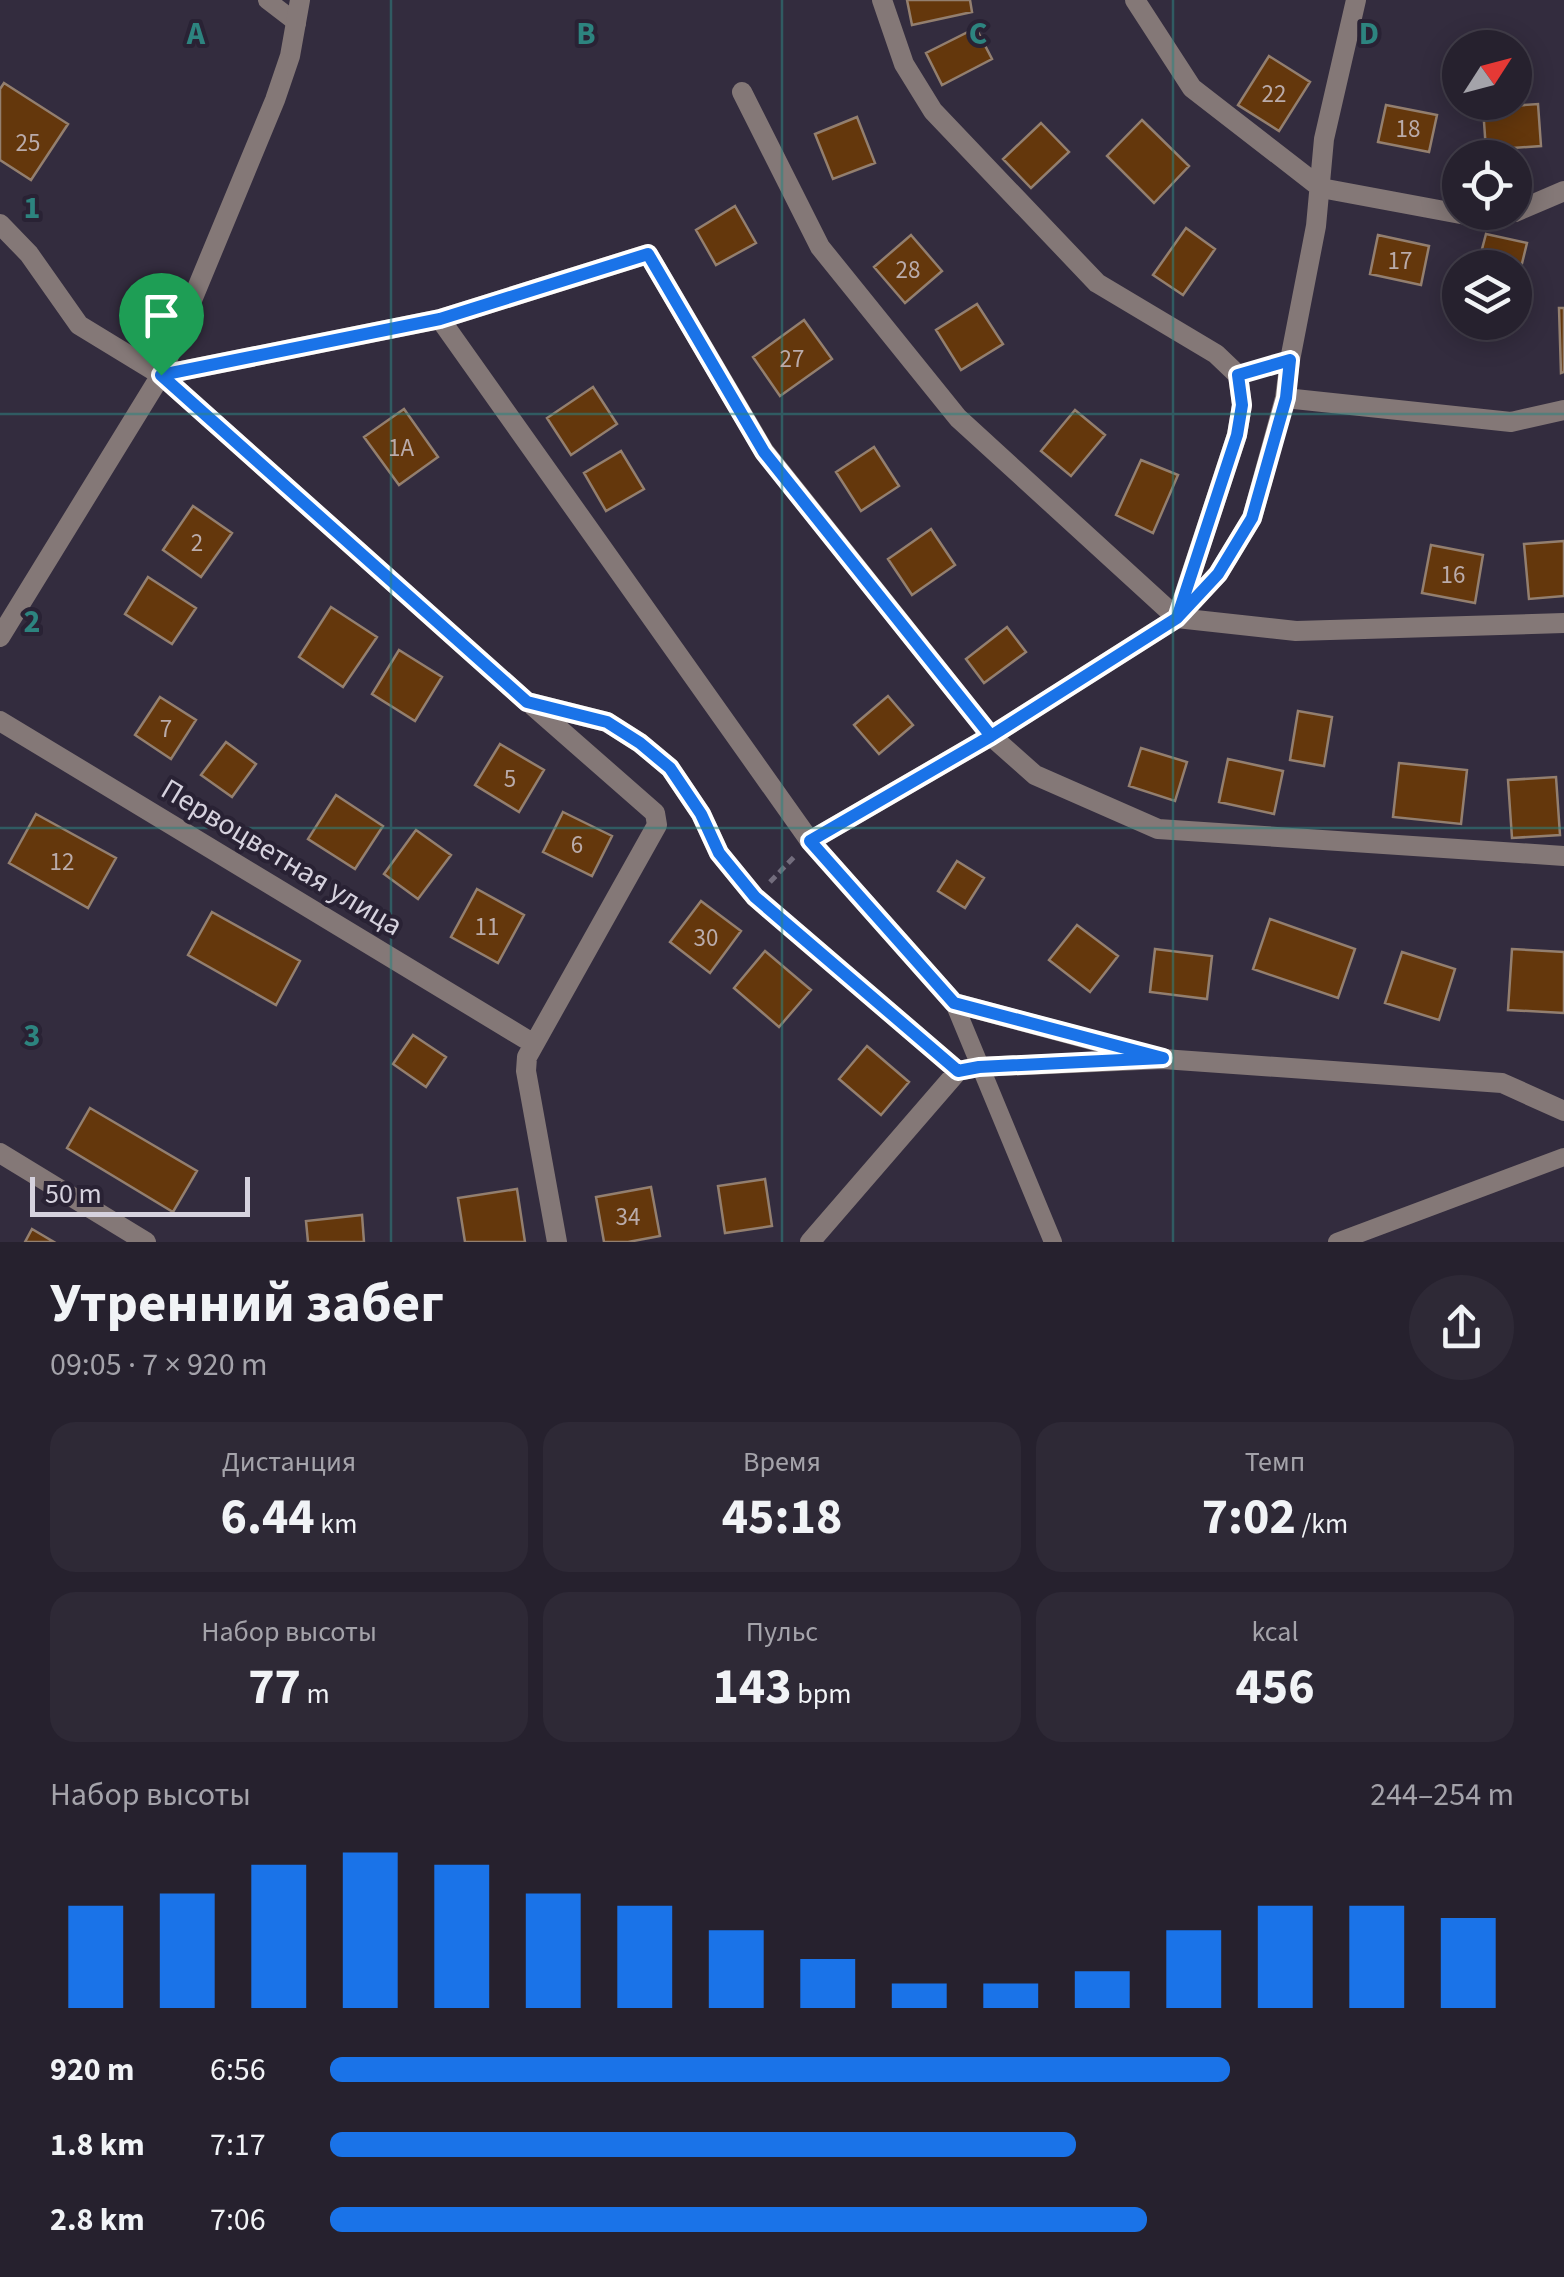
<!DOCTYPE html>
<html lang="ru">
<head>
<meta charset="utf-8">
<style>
	body { margin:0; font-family:"Source Sans 3",sans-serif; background:#2e2936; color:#f1f3f6; height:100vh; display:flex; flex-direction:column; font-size:38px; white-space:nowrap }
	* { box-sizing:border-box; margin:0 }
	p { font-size:32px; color:#a4a3aa }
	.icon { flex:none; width:55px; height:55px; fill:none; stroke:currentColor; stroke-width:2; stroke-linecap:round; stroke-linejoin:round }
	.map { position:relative; height:1242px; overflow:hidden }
	.drawer { display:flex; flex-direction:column; background:#26212e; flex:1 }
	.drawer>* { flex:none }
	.needle { width:65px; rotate:54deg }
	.buttons { position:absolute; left:1442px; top:30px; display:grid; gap:20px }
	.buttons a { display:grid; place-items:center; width:90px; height:90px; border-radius:50%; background:#26212e; box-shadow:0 5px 25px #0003,0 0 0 2px #423e4a; font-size:50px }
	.scale { position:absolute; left:30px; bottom:25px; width:220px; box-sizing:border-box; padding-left:10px; border:5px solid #d6d2de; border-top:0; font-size:28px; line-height:35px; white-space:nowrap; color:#d6d2de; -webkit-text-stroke:8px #292234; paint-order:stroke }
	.pin { position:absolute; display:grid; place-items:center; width:85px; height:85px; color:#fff; margin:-102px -42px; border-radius:50% 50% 50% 0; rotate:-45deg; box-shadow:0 0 10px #0007 }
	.pin .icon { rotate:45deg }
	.round { display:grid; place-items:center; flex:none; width:105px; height:105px; border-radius:52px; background:#2e2936 }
	.headline { display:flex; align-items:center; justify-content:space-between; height:170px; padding:0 50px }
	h1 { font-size:55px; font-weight:700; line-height:75px }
	.metrics { display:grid; grid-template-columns:repeat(3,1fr); gap:15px; height:170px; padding:10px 50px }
	.metrics div { display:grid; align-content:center; border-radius:25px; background:#2e2936; text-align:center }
	.metrics b { font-size:50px; font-weight:700 }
	.metrics small { font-size:28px; font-weight:400 }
	.metrics p { font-size:28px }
	.chart { height:280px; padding:20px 50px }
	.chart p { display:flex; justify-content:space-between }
	.chart svg { width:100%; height:180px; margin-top:10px; stroke:#1a73e8; stroke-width:6 }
	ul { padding:0 50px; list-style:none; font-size:32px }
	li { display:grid; grid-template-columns:160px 120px 1fr; align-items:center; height:75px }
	li i { height:25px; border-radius:12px; background:#1a73e8 }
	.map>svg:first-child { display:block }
	.building { fill:#64370c; stroke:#937f6f; stroke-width:2.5 }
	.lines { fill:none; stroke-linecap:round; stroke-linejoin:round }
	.path { stroke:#736d7d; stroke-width:5; stroke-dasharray:8 5; stroke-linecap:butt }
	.service { stroke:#847877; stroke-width:18 }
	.minor { stroke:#847877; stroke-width:20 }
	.route-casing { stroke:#fff; stroke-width:20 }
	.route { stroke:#1a73e8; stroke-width:12 }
	.grid { fill:none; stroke:#2d847f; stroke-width:2.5; stroke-opacity:0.55 }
	.labels { text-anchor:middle; stroke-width:8; stroke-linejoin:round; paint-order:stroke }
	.number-label { font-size:25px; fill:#baabaa }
	.street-label { font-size:30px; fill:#d6d2de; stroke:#292234 }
	.grid-label { font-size:32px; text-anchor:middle; font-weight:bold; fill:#2d847f; stroke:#292234; stroke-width:8; stroke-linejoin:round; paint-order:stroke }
</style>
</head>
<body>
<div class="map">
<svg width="1564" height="1242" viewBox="0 0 1564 1242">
	<rect width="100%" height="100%" fill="#332c3e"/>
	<path class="building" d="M907,0H970L972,12L912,25Z
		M976,28L992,59L942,85L926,53Z
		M1269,56L1310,82L1279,131L1238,105Z
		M4,83L68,124L31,180L0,160V89Z
		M1538,104L1541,146L1486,150L1483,108Z
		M1386,105L1437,115L1429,152L1378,142Z
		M857,117L875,163L833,179L815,134Z
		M1142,120L1189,166L1154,203L1107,156Z
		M1041,123L1069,152L1031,188L1003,159Z
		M735,206L756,243L716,265L696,230Z
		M1186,228L1215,249L1183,295L1153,275Z
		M1486,234L1527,243L1515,292V268H1477Z
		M911,235L942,271L905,303L874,267Z
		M1378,235L1429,246L1421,285L1370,274Z
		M977,304L1003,344L961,370L936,330Z
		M1559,308H1564V372L1561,373Z
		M804,320L832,359L780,396L753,357Z
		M593,387L617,424L571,455L547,418Z
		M404,409L438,457L399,485L364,437Z
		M1075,410L1105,435L1071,476L1041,451Z
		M874,447L899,486L861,511L836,472Z
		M621,451L644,489L606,511L584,473Z
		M1141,460L1178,475L1153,533L1116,515Z
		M193,506L232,533L201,577L163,550Z
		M931,529L955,565L912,595L888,559Z
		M1564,541V596L1529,599L1524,544Z
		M1431,545L1483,555L1475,603L1422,593Z
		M148,577L196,608L172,644L125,614Z
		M331,607L377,637L343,687L299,657Z
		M1007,627L1026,652L984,683L966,659Z
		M399,650L442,677L415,721L372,694Z
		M888,696L913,725L879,754L854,725Z
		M160,697L196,720L171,759L135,735Z
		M1298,711L1332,717L1324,766L1290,760Z
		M226,742L256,764L232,797L201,775Z
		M500,744L544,770L519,812L475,785Z
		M1141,748L1187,762L1175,801L1129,786Z
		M1228,759L1283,771L1274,814L1219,802Z
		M1399,763L1467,770L1461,824L1393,817Z
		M1556,777L1560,835L1512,838L1508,780Z
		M336,795L383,826L355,869L308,839Z
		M563,812L612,836L592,876L543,852Z
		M36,814L116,858L88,908L9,863Z
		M416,830L451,855L418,899L384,874Z
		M957,861L984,878L965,908L938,891Z
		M477,889L524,915L498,963L451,937Z
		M701,901L741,931L710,973L670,942Z
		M212,912L300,961L276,1005L188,955Z
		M1270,919L1355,949L1338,998L1253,969Z
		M1077,925L1118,956L1090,992L1049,960Z
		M1155,949L1212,956L1207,999L1150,992Z
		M1512,949L1564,952V1013L1508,1010Z
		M765,951L811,990L779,1027L734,988Z
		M1402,952L1455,969L1439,1020L1385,1003Z
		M413,1035L446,1057L426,1087L393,1064Z
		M867,1046L909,1082L881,1115L839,1079Z
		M90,1108L197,1171L173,1212L67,1148Z
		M765,1179L772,1226L725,1233L718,1186Z
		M651,1187L660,1236L628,1242H604L596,1197Z
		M517,1189L525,1242H465L458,1198Z
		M362,1215L364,1242H308L306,1221Z
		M32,1229L54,1242H25Z"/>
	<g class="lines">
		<path class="path" d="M770,882L794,857"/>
		<path class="service" d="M267,0L297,23
			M1238,375L1290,360
			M954,1003L1053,1242
			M1337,1242L1564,1157"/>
		<path class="minor" d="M882,0L904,64L933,111L1097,283L1216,354L1238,375L1242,405L1237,435L1179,611
			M1135,0L1192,88L1321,188L1482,218L1515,212
			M742,92L820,247L958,418L1177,618L1296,631L1564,623
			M1515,212L1564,191
			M0,224L29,254L79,325L161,375L527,702L607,722L640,743L670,768L701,814L719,853L755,897L958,1071
			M440,319L810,841
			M161,375L440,319L648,254L764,451L991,736L1177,618L1218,574L1252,518L1285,398L1290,360L1316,226L1324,139L1356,0
			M1285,398L1511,422L1564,410
			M0,637L161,375L275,100L290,56L300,0
			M533,706L655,813L657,825L527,1057L526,1071L557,1242
			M0,721L534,1044
			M1163,1059L954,1003L810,841L991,736L1035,775L1158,829L1564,856
			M0,1153L146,1242
			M810,1242L958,1071L979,1067L1163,1059L1502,1083L1564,1111"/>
	</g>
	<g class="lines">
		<g class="route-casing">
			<path id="route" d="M161,375L527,702L607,722L640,743L670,768L701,814L719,853L755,897L958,1071L979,1067L1163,1058L954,1003L810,841L991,736L1177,618L1218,574L1252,518L1286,398L1290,360L1238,375L1242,405L1237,435L1177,618L991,736L764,452L648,254L440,319L161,375"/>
		</g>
		<use href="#route" class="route"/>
	</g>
	<path class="grid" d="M391,0V1242M782,0V1242M1173,0V1242M0,414H1564M0,828H1564"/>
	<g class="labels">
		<g class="number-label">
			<text x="1274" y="102">22</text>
			<text x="1408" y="137">18</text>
			<text x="28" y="151">25</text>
			<text x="1400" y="269">17</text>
			<text x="908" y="278">28</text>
			<text x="792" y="367">27</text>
			<text x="401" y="456">1А</text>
			<text x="197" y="551">2</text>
			<text x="1453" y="583">16</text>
			<text x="166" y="737">7</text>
			<text x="510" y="787">5</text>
			<text x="577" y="853">6</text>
			<text x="62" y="870">12</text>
			<text x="487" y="935">11</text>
			<text x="706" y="946">30</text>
			<text x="628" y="1225">34</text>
		</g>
		<g class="street-label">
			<text transform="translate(282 857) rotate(31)" y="10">Первоцветная улица</text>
		</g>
	</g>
	<g class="grid-label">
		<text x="196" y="44">A</text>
		<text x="586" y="44">B</text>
		<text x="978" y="44">C</text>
		<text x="1369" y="44">D</text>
		<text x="32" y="218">1</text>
		<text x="32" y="632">2</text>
		<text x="32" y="1046">3</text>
	</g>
</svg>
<div class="buttons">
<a><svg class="needle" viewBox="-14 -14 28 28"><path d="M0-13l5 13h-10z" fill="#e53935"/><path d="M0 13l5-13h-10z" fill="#a4a3aa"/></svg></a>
<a><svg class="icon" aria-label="locate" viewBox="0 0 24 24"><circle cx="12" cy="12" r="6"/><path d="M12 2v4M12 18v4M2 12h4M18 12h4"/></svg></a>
<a><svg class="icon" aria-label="layers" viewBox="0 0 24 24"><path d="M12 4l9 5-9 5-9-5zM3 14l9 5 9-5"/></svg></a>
</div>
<div class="scale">50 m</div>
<div class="pin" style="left:161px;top:375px;background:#1e9e55"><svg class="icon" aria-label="arrive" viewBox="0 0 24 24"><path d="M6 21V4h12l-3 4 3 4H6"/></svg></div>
</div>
<section class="drawer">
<div class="headline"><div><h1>Утренний забег</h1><p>09:05 · 7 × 920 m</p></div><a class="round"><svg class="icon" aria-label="share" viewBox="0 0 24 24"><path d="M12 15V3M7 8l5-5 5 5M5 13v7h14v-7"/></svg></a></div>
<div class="metrics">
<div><p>Дистанция</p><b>6.44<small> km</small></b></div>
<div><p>Время</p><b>45:18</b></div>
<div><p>Темп</p><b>7:02<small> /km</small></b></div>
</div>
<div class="metrics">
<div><p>Набор высоты</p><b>77<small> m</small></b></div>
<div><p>Пульс</p><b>143<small> bpm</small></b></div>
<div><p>kcal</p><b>456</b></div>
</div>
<div class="chart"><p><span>Набор высоты</span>244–254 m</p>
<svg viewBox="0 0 160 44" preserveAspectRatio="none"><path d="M5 44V19M15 44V16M25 44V9M35 44V6M45 44V9M55 44V16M65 44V19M75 44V25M85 44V32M95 44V38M105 44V38M115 44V35M125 44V25M135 44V19M145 44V19M155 44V22"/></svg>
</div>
<ul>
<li><b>920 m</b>6:56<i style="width:76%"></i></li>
<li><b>1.8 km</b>7:17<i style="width:63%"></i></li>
<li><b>2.8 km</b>7:06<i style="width:69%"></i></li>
</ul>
</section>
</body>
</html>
